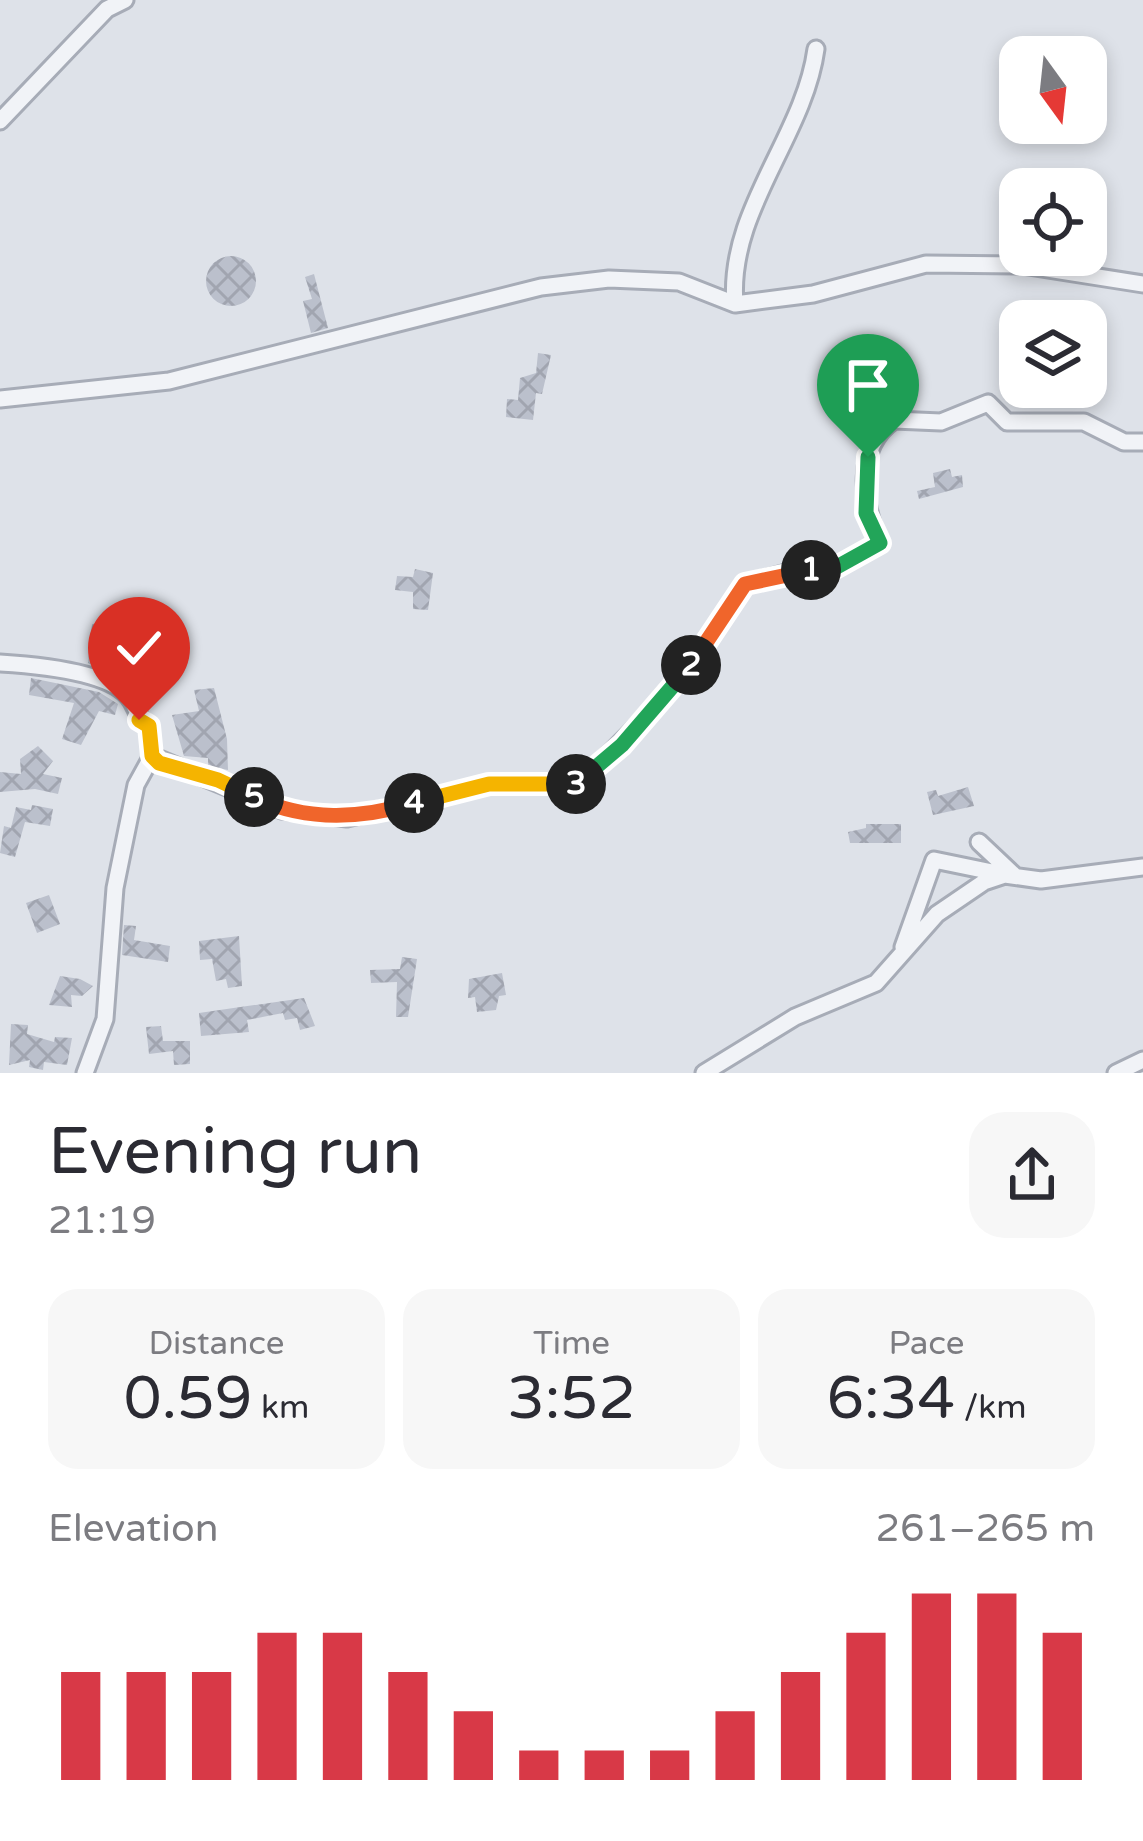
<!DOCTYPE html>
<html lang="en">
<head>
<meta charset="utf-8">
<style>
	body { margin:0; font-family:"Varela Round",sans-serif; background:#f7f7f7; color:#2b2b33; height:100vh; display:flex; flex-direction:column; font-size:45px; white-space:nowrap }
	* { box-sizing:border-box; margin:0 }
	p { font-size:39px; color:#7c7c81 }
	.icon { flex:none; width:66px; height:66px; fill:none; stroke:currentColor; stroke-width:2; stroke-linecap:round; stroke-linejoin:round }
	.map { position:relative; height:1073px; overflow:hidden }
	.side { display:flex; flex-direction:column; background:#fff; flex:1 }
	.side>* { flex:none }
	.needle { width:78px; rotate:165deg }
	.buttons { position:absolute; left:999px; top:36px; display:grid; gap:24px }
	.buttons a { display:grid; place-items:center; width:108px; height:108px; border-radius:24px; background:#fff; box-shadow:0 6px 18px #0003; font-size:60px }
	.pin { position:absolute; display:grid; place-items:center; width:102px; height:102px; color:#fff; margin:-123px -51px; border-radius:50% 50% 50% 0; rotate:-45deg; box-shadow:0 0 12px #0007 }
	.pin .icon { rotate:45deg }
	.km { position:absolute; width:60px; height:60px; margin:-30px; border-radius:50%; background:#222; color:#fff; font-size:33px; line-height:60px; text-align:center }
	.round { display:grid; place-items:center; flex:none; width:126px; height:126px; border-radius:36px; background:#f7f7f7 }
	.overview { display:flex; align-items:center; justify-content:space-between; height:204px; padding:0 48px }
	h1 { font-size:66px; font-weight:600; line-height:90px }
	.metrics { display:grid; grid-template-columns:repeat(3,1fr); gap:18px; height:204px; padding:12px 48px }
	.metrics div { display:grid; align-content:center; border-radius:30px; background:#f7f7f7; text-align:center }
	.metrics b { font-size:60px; font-weight:600 }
	.metrics small { font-size:33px; font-weight:400 }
	.metrics p { font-size:33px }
	.chart { height:336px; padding:24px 48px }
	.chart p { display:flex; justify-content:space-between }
	.chart svg { width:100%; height:216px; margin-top:12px; stroke:#d83947; stroke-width:6 }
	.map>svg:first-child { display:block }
	.building { fill:url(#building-cross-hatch) }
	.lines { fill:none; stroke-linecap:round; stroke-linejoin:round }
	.minor-casing { stroke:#a7acb7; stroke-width:21 }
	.minor { stroke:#f1f3f7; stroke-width:15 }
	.split-1-casing { stroke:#fff; stroke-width:24 }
	.split-2-casing { stroke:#fff; stroke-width:24 }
	.split-3-casing { stroke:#fff; stroke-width:24 }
	.split-4-casing { stroke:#fff; stroke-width:24 }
	.split-5-casing { stroke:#fff; stroke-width:24 }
	.split-6-casing { stroke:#fff; stroke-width:24 }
	.split-1 { stroke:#22a559; stroke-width:15 }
	.split-2 { stroke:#f0652b; stroke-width:15 }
	.split-3 { stroke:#22a559; stroke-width:15 }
	.split-4 { stroke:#f5b400; stroke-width:15 }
	.split-5 { stroke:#f0652b; stroke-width:15 }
	.split-6 { stroke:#f5b400; stroke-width:15 }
</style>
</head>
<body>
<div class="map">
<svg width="1143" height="1073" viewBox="0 0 1143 1073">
	<defs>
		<pattern id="building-cross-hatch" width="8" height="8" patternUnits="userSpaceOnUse" patternTransform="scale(3)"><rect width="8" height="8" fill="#bbc0cc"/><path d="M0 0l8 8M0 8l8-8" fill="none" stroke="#a1a5b0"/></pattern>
	</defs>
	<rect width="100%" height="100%" fill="#dee2e9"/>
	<path class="building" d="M206 281a25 25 0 1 1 50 0a25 25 0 1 1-50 0Z
		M314,274L328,328L311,333L303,301L312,299L305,277Z
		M538,353L551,355L542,394L536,393L533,420L506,417L507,399L518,400L520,378L536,373Z
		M950,469L952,477L962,475L963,487L919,499L917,491L935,487L933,473Z
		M415,569L433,573L428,610L413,609V592L395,590L397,576L413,577Z
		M129,622L136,649L133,683L88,663L92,624Z
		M31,678L99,692L118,704L115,715L99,711L81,745L62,739L74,703L29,695Z
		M214,688L227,739L228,770L208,766V758L184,756L172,715L199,711L194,690Z
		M38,746L53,761L43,774L62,778L58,794L35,789L0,792V772L21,774L20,759Z
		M968,787L974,806L933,815L927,792L936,790L938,796Z
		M32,805L53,809L50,826L25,822L15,857L0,853L4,826L11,828L16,807L31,810Z
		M866,824H901V843H850L848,832L866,828Z
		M49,895L60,924L37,933L26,903Z
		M124,925L136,926L134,940L170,946L168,962L122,955Z
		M239,936L242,986L228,988L226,979L216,981L212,959L200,960L199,941Z
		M402,957L417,959L408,1017H396L397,982L371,983L370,970L400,969Z
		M502,973L506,995L499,996L496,1010L477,1012L475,997L468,998L469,979Z
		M60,976L80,979L93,986L82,996L71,995L72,1007L49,1005Z
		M304,998L315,1026L300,1030L297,1018L285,1020L283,1013L247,1020L249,1032L201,1036L199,1013Z
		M11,1024L28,1025L27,1034L54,1042L55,1037L72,1038L67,1065L44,1062L43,1070L29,1067L30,1060L9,1065Z
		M161,1026L163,1041H190V1064L174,1065L173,1051L149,1054L146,1027Z"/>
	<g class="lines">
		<g class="minor-casing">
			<path id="minor" d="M0,121L107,9L125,0
				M735,304C727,211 804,137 816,49
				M0,399L169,381L541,287L609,279L679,282L735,304L813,294L926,264L1022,265L1143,284
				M0,663C32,665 106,671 128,696C138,707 135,717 149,726L152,756L136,785L115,888L105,1019L85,1073
				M152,756L282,810L347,818L489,784H576C644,726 698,660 745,584L794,571L835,568L880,543C862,504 854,447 894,420L941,422L988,403L1007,422H1084L1124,442H1143
				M979,842L1014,875
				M903,947L934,860L1002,874
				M704,1073L795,1017L876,983L937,914L984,882L1005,875L1041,880L1143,867
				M1116,1073L1143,1060"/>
		</g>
		<use href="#minor" class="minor"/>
	</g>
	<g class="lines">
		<g class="split-1-casing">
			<path id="split-1" d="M811,570L835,568L880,543L866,513L868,457"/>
		</g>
		<g class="split-2-casing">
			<path id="split-2" d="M691,665L745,584L811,570"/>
		</g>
		<g class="split-3-casing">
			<path id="split-3" d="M576,784L622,745L691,665"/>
		</g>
		<g class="split-4-casing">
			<path id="split-4" d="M414,803L489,784H576"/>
		</g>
		<g class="split-5-casing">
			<path id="split-5" d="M254,797C306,822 360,819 414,803"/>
		</g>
		<g class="split-6-casing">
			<path id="split-6" d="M139,720L149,726L152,756L159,763L218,780L254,797"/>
		</g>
		<use href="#split-1" class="split-1"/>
		<use href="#split-2" class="split-2"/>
		<use href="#split-3" class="split-3"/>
		<use href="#split-4" class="split-4"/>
		<use href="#split-5" class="split-5"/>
		<use href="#split-6" class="split-6"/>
	</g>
</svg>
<div class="buttons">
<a><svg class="needle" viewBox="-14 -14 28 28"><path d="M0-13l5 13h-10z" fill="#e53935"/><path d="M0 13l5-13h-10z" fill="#7c7c81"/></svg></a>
<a><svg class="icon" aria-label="locate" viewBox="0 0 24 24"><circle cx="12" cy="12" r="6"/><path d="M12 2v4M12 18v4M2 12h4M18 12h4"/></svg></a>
<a><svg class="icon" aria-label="layers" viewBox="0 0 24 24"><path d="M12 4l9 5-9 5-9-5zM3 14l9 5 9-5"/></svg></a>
</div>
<div class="pin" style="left:868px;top:457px;background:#1e9e55"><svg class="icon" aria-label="arrive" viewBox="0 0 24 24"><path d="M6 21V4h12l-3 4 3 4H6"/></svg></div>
<div class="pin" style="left:139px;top:720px;background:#d93025"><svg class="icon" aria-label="check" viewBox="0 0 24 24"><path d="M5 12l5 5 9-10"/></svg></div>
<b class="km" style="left:811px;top:570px">1</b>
<b class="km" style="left:691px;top:665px">2</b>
<b class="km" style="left:576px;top:784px">3</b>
<b class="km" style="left:414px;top:803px">4</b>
<b class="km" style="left:254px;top:797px">5</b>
</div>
<section class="side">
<div class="overview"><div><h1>Evening run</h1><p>21:19</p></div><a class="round"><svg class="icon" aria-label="share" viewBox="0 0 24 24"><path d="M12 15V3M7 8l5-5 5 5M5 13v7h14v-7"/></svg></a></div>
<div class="metrics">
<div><p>Distance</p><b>0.59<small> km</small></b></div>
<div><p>Time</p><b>3:52</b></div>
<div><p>Pace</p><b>6:34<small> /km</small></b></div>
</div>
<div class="chart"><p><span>Elevation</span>261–265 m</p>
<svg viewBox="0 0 160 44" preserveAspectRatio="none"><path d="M5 44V22M15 44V22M25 44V22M35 44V14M45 44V14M55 44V22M65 44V30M75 44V38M85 44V38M95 44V38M105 44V30M115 44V22M125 44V14M135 44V6M145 44V6M155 44V14"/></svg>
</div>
</section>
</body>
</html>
